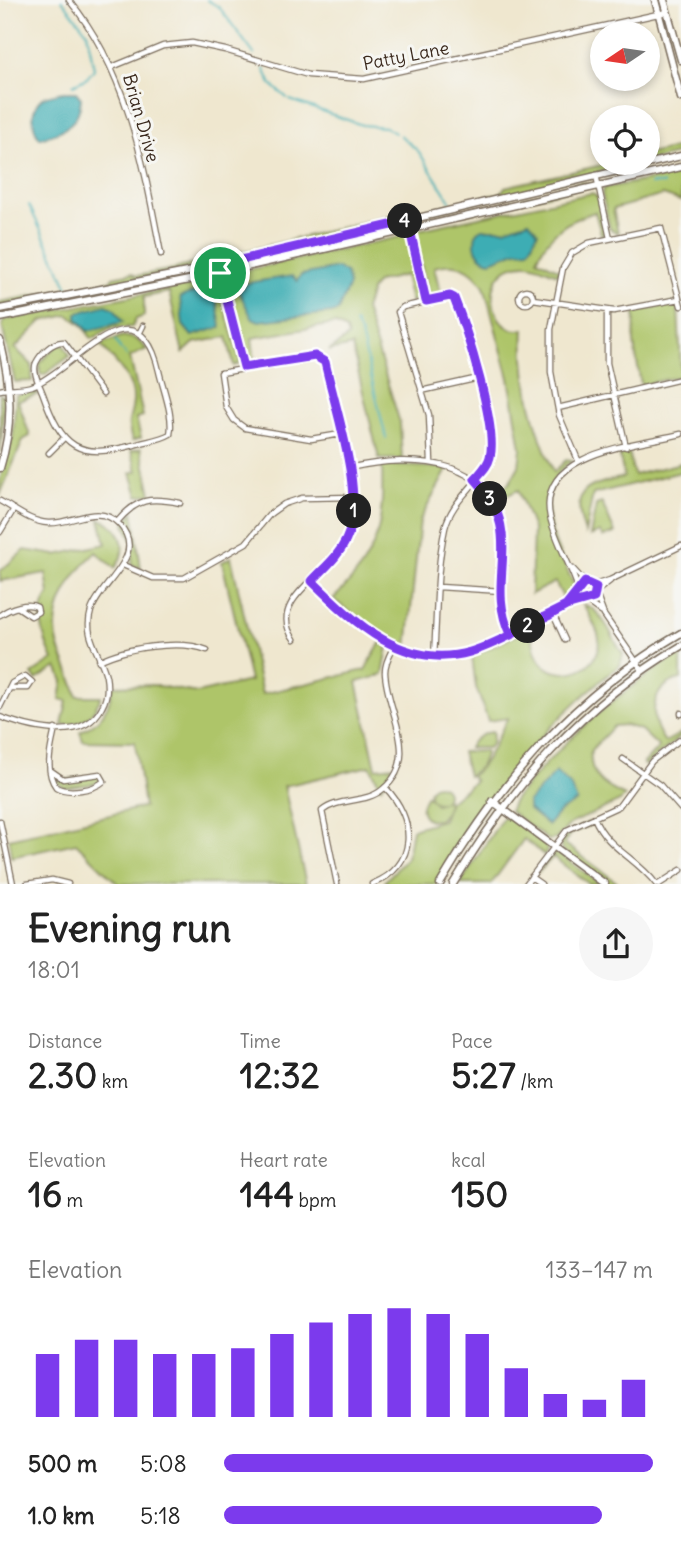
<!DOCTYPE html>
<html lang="en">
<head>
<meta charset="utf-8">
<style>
	body { margin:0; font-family:Delius,sans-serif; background:#f6f6f6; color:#222; height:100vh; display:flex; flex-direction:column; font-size:26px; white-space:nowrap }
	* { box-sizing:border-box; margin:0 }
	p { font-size:23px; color:#767676 }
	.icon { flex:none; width:38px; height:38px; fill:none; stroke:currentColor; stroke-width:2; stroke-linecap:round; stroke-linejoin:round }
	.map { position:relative; height:884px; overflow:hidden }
	.panel { display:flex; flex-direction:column; background:#fff; flex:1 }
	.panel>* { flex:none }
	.needle { width:46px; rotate:257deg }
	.buttons { position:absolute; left:590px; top:21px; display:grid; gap:14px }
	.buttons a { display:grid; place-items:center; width:70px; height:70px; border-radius:50%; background:#fff; box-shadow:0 4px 10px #0003; font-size:35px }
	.pin { position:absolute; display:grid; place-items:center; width:60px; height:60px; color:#fff; margin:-30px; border:4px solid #fff; border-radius:50%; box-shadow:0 2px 7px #0007 }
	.km { position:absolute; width:35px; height:35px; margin:-18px; border-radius:50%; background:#222; color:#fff; font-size:19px; line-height:35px; text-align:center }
	.round { display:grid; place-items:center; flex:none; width:74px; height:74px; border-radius:37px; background:#f6f6f6 }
	.headline { display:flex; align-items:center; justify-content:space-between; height:119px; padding:0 28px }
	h1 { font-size:38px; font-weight:700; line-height:52px }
	.figures { display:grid; grid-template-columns:repeat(3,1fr); gap:10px; height:119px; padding:7px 28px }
	.figures div { display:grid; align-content:center }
	.figures b { font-size:35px; font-weight:700 }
	.figures small { font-size:19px; font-weight:400 }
	.figures p { font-size:19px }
	.chart { height:196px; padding:14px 28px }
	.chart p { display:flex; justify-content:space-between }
	.chart svg { width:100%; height:126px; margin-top:7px; stroke:#7c3aed; stroke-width:6 }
	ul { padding:0 28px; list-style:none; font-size:23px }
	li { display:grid; grid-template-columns:112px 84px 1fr; align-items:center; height:52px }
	li i { height:18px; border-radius:9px; background:#7c3aed }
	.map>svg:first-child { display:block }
	.green { fill:#aec569; stroke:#747844; stroke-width:2 }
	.water { fill:#3cadb4; stroke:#3c6c69; stroke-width:2 }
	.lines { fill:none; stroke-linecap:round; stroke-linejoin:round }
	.stream { stroke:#3cadb4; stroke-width:2 }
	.minor-casing { stroke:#7a6c5c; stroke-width:7 }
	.tertiary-casing { stroke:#7a6c5c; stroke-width:9 }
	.secondary-casing { stroke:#7a6c5c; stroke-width:9 }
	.minor { stroke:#fff; stroke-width:4.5 }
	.tertiary { stroke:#fff; stroke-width:6 }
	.secondary { stroke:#fff; stroke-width:6 }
	.route-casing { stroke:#fff; stroke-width:14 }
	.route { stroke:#7c3aed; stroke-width:9 }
	.labels { text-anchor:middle; stroke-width:6; stroke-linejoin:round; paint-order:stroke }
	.street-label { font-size:18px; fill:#3b2a1e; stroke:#f6f6f2 }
</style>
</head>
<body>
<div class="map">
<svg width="681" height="884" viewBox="0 0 681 884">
	<rect width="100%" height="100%" fill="#f6f6f2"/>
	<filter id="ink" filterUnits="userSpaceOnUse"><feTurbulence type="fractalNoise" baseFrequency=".0143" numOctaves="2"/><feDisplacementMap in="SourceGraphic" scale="14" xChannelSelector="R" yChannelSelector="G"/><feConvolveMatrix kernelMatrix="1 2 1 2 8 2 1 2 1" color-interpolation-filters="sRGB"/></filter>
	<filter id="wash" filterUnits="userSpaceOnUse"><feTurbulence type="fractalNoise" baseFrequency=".00686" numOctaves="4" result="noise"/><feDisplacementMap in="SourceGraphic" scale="28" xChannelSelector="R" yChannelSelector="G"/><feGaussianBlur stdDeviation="1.57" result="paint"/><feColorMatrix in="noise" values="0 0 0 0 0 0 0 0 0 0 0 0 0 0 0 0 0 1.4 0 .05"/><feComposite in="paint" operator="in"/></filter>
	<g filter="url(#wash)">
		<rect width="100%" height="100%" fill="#efe7cf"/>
		<path class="green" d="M681,147L677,154L648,161V154Z
			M611,163H638L208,265L0,307V302L110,281L113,277L132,273L136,276L173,269L404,212L411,214L501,193L505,187Z
			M681,174V201L663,195L613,209L618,233L610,229L602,194L604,188Z
			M582,182L590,185L460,215Z
			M592,193L598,197L606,230L602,237L595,212C567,220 549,233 537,259L560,270L558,274C548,271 537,264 526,264C475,264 490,339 524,329C521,378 534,427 554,472L566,460L572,461C526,492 556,548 575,586L573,594L565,601L555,582L531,594L533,529L518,490L495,501L493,497L510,482L519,466L521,448L509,378L484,286C471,267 457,261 434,267L441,295H428L414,234L418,230Z
			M395,227L402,228L271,258Z
			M404,236L409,238L422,296L411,302L405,275L378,282L372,288L365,309L400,423L402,459H379L352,346L329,351L348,337L346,330L335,324L252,338L255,362L248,363L225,279L229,274Z
			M206,271L214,272L33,309V307Z
			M217,280L240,361L239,364L234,366L227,337L194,343L183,353L169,292L144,297V316L136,319L132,327L110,328L92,339L81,324L68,315L42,321L15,348L32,365V381L15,382L2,326L4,320Z
			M673,303L678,306L681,376L641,385L634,344L635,312Z
			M123,336L136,339L147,349L130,357L143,416L136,418L141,438L132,441C125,416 131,423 133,402C135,379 114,361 100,344Z
			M58,344L64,345L70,356L44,375L40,374V363Z
			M34,390L38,394L18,401L30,436L23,440L0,495V480L13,436L16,395Z
			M0,394L5,397L0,452Z
			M141,448L151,494L138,496L131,473L137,471L131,451Z
			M628,450L634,475L681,463V472L593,494L585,533C570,488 585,487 624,477L619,452Z
			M382,465L448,468L420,520L407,648L372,630L333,599C379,556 384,526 382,465Z
			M602,503L615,533L603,537L600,532L590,536L596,505Z
			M133,511L141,569L132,564L133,542L125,524Z
			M100,519C123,527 129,549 115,568L96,552C72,574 49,610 58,644C63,662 73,678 77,696H101C95,714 82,725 62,725L67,701L60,699L63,681L57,667L36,680L32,674L53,660C43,638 35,613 49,594L46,573L0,581V571L25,550L56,555L106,544Z
			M231,557L262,694L365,670L381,642L388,647L383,675L357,682L376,768L396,766L381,787L370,766L284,786L306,884H118L76,843L11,857L9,839L144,807L135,742L83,741L80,732C99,723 111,708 112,686L153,685L197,693L250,681L222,562Z
			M583,604C604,611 611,637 623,654L620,665C538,729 488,795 436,884H387L385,881L407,858L412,829L443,820L450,801L475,781L471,776C488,765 497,736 508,718L488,721L476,687L472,657L530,628C533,640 534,655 543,664C562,684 602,668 599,639C598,628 588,614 583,604Z
			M681,653V679C648,687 649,720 665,742L681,733V736L645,766L643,764L659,747L641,730L625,725L614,726L591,750C588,776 603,786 625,796L620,801L570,824L556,839L548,840L510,811C511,800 524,789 531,780C575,730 624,688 681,653Z
			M493,732L492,743L488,748H469C473,739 482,733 493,732Z
			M462,752L485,751L486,752L480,767L468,776Z
			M98,776L102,780L98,783L65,788L55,781Z
			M429 794a9 9 0 1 1 18 0a9 9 0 1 1-18 0Z
			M427,795L436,804L448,800L446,812L439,820H429C418,813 421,805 427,795Z
			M503,817H509L546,844L547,851L544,855L524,839L491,884H460Z
			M589,822L590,825L570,834L564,843L619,884H608L561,849L560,842L570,831Z
			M558,853L600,884H589L553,857L538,873L551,854Z"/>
		<path class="water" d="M64,92H76L81,98C80,124 63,132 40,138C31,128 31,108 41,99C47,94 56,94 64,92Z
			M529,221L538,232L529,250L516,251L491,261C476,258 472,245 477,232L482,229H505Z
			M337,268L346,273L349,285L338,311L332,313L259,321L252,318L239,292L247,283L292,276L297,281L301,275Z
			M208,288L215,291L221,327L192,336L183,325L180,297Z
			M106,305L114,308L123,322L88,331L77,318V313Z
			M556,772L570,785L577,801L559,812L548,825L528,809V802Z"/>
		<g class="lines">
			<path class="stream" d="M62,0L87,32L94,69L87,78L73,85
				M207,0L219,7L254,54
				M264,69L271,84L287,98
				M290,100L362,125L385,127L395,133
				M400,135L419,152L450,201
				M650,184H663
				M29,205L68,288
				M355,323L361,335L386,438
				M116,341L121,350
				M123,351L127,356"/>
		</g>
	</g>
	<g filter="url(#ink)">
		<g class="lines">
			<g class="minor-casing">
				<path id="minor" d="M69,0C128,71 144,166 161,254
					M112,67L163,46L192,43L225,50L308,75L364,79L667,12
					M596,175L610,238
					M408,221L426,301
					M661,228L681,306
					M219,265L244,367
					M519 297a7 7 0 1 1 14 0a7 7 0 1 1-14 0Z
					M533,299L614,311L679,299
					M607,311V363L626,447
					M139,334L143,326
					M0,390C10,388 22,389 32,386C72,372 138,277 159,371C163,389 174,416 170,434
					M421,391L479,378
					M103,394L64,342C53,341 41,353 36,363C32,372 40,386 43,394C62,448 78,460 134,445C146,441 160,440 170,434
					M558,408L681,379
					M49,453L64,438
					M578,460L559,415L551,372V329L563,268L572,253L589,243L661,228
					M431,462L429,415L398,312L403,307L452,296C466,312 497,442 489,461C478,486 452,499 445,528C436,569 437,614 434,656
					M349,468C414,453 502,457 505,544C506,576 496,604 510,634
					M0,501C15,509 30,522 48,523C72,525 98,502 119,524C149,556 100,582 91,611C83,637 100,652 106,676C108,687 107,698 102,707C84,744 30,728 0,717
					M117,522C137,498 150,497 180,503
					M0,532L14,509
					M123,565L153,578H184L246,543L270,514L284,504L302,498L354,497
					M573,569L585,582
					M312,581C351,620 399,667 460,654C480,650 497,640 515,632C537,621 560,606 584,600
					M578 591a9 9 0 1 1 18 0a9 9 0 1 1-18 0Z
					M594,585L610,580L681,546
					M439,587L502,591
					M578,588C570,564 556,542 550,517C536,451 637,445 681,434
					M597,591L610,581
					M596,594L604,615L642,670
					M586,601L601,612
					M566,606L577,592
					M553,614L565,640
					M0,615C10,608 27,602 37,607L38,612L31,616L19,608
					M294,639C266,602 326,575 343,547C354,527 357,504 352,482L325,362L315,356L221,373L226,407L234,420L245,428L311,439L341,434
					M99,661C124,648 180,639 207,650
					M0,707L12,683L25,676L32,682L28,688H10
					M681,713V714
					M623,759L660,785L681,809
					M50,770L63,779L100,774L104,781C94,790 68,794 56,787C44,771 51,747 55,729
					M594,817C606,848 637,858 656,884
					M0,821L13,884
					M531,877L541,884
					M27,884L52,880L68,884
					M337,884L322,811C339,797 366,804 383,789C422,757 386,711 385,672C385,662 390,654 394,646
					M372,884C419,865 416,819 385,787
					M526,884L567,830L619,806L652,761L681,739
					M659,884L681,870"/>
			</g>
			<g class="tertiary-casing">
				<path id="tertiary" d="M0,340C11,385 14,423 0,468
					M492,801L605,884"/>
			</g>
			<g class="secondary-casing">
				<path id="secondary" d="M655,0L681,98
					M664,0L681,60
					M0,309L192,271L681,156
					M0,318L194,279L681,167
					M440,884C501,780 576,694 681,633
					M453,884C511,787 582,704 681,646"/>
			</g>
			<use href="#minor" class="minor"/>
			<use href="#tertiary" class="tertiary"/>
			<use href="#secondary" class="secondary"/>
		</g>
	</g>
	<g class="lines" filter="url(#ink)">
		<g class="route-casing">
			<path id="route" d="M220,273L244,367L315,356L325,362C335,409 367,498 346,540C338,557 324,568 312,581C355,623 404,671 470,652C497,644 523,628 548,616L566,606L585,582L596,587L594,598L566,606L510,634C484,578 528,535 475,479C481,472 488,466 490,457C498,428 466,328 454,298L450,296L426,301L408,221L219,265L220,273"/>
		</g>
		<use href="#route" class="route"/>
	</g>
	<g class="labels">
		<g class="street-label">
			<text transform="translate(406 56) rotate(-11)" y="6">Patty Lane</text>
			<text transform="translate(141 118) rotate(74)" y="6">Brian Drive</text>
		</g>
	</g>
</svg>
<div class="buttons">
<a><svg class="needle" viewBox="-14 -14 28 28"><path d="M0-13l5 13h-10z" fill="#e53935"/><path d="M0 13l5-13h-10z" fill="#767676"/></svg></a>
<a><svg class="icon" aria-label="locate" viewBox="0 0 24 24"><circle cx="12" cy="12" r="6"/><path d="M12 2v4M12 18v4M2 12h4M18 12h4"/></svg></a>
</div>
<div class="pin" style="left:220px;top:273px;background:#1e9e55"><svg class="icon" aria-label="arrive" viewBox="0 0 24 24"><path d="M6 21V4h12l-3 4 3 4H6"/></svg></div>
<b class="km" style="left:354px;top:511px">1</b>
<b class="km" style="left:528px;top:626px">2</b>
<b class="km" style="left:490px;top:499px">3</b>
<b class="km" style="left:405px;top:221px">4</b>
</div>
<section class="panel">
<div class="headline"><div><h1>Evening run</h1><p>18:01</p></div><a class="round"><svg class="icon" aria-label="share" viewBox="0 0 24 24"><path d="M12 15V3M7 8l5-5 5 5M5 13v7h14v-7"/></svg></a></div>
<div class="figures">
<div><p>Distance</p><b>2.30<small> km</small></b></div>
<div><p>Time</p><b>12:32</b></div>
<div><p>Pace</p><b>5:27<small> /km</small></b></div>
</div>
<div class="figures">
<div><p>Elevation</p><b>16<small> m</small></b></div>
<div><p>Heart rate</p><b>144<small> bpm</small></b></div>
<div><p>kcal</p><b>150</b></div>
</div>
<div class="chart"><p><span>Elevation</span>133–147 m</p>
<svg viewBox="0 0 160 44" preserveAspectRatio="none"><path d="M5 44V22M15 44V17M25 44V17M35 44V22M45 44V22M55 44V20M65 44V15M75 44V11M85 44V8M95 44V6M105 44V8M115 44V15M125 44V27M135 44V36M145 44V38M155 44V31"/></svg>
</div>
<ul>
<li><b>500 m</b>5:08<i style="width:100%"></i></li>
<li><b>1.0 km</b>5:18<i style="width:88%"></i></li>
</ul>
</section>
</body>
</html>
